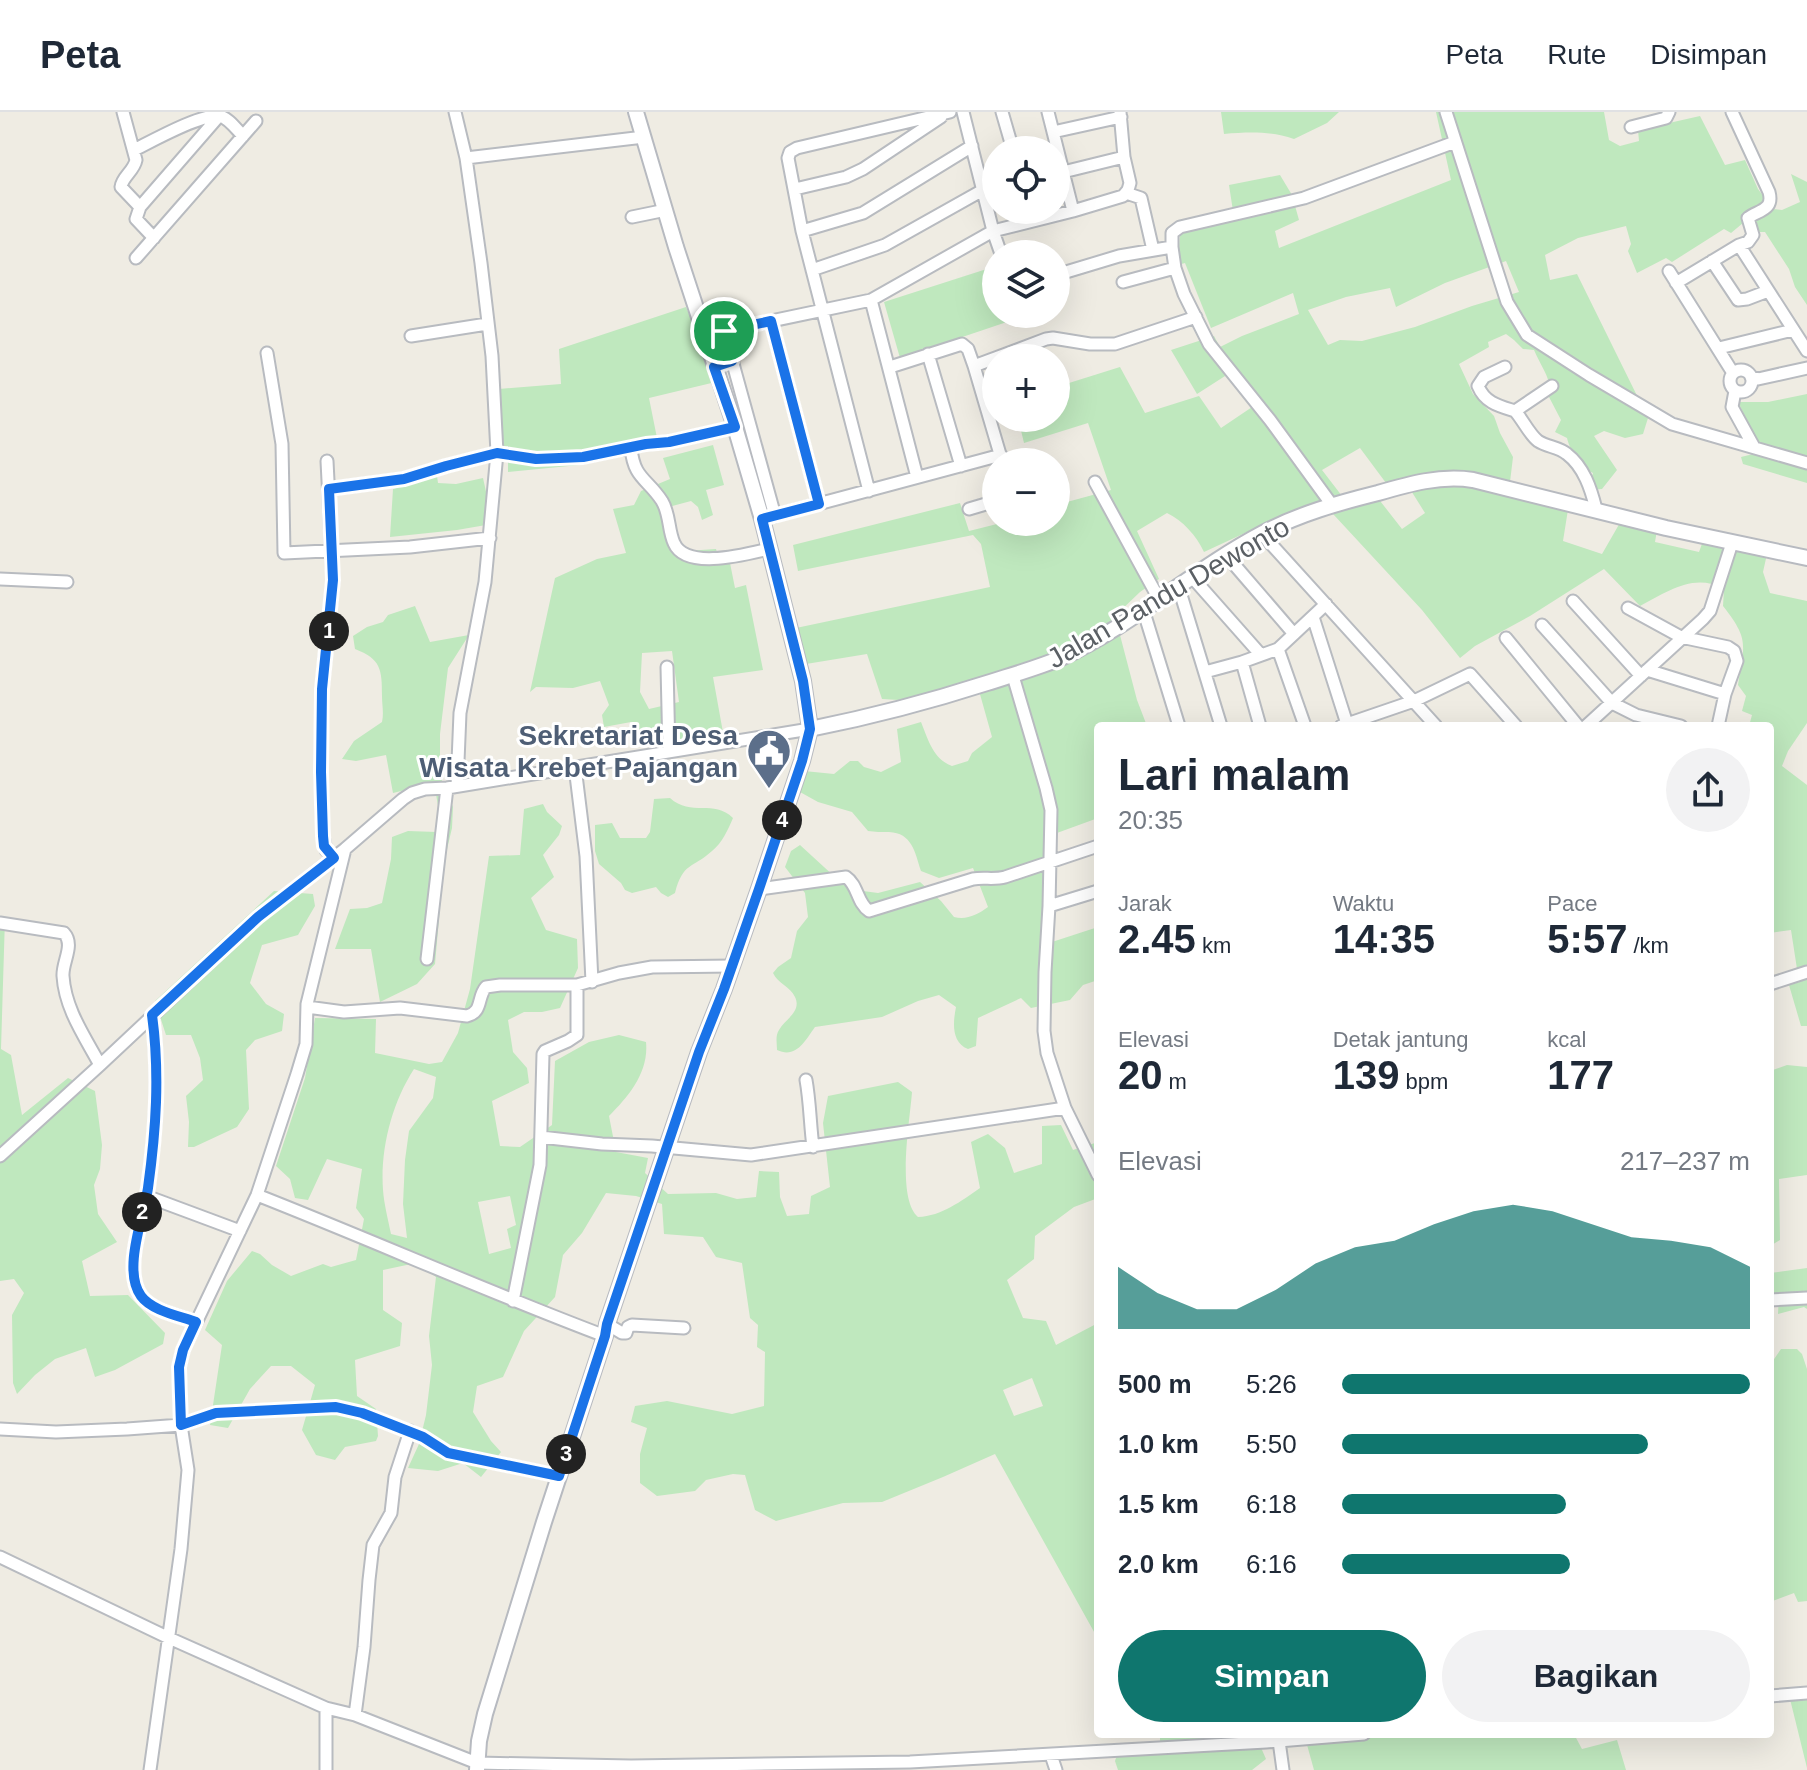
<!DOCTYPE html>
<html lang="id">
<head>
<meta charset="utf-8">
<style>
	body { margin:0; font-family:Helvetica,sans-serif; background:#f2f2f3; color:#1f2937; height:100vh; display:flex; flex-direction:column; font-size:30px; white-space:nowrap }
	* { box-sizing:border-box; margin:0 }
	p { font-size:26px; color:#747a83 }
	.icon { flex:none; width:44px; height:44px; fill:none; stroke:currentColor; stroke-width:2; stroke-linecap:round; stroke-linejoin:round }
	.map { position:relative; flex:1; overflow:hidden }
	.details { position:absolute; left:1094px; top:610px; width:680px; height:1016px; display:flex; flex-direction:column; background:#fff; border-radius:8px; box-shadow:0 8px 32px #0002 }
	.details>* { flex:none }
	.buttons { position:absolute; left:982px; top:24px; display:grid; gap:16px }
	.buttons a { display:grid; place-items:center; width:88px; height:88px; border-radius:50%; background:#fff; box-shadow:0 8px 32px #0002; font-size:40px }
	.pin { position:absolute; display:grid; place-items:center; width:68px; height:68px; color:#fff; margin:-34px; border:4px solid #fff; border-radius:50%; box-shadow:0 2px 8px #0007 }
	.km { position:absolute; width:40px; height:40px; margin:-20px; border-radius:50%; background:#222; color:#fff; font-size:22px; line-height:40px; text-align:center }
	.round { display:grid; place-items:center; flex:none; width:84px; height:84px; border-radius:42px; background:#f2f2f3 }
	.head { display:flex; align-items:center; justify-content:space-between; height:136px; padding:0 24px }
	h1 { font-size:44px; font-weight:600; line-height:60px }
	.figures { display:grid; grid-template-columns:repeat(3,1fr); gap:12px; height:136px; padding:8px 24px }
	.figures div { display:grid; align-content:center }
	.figures b { font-size:40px; font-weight:600 }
	.figures small { font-size:22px; font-weight:400 }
	.figures p { font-size:22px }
	.chart { height:224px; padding:16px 24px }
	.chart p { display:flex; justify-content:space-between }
	.chart svg { width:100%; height:144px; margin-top:8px; fill:#0f766e; opacity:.7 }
	.cta { display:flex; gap:16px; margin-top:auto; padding:16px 24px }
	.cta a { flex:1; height:92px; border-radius:48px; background:#0f766e; color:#fff; font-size:32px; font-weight:600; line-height:92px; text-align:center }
	.cta a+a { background:#f2f2f3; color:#1f2937 }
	ul { padding:0 24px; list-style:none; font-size:26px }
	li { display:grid; grid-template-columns:128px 96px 1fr; align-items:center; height:60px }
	li i { height:20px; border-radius:10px; background:#0f766e }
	header { display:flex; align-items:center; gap:48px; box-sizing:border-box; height:112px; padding:0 40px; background:#fff; border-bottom:2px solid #e0e1e3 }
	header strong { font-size:38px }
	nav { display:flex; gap:44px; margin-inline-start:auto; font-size:28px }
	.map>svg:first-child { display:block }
	.green { fill:#bfe8be; fill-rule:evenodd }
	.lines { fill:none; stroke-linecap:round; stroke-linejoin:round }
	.street-casing { stroke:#b8bbc0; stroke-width:15 }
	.secondary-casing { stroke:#b7bac0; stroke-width:18 }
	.street { stroke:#fff; stroke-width:11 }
	.secondary { stroke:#fff; stroke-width:14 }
	.route-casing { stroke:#fff; stroke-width:16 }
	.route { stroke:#1a73e8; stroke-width:10 }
	.labels { text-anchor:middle; stroke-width:6; stroke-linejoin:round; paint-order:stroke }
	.street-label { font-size:28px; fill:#5b6065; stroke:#fff }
	.service-label { font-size:28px; font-weight:bold; fill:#4e5e75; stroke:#fff; text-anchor:end }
</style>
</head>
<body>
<header>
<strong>Peta</strong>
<nav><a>Peta</a><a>Rute</a><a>Disimpan</a></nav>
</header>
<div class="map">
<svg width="1807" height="1658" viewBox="0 0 1807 1658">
	<rect width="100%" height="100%" fill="#efece3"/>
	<path class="green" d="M1221,0H1339L1327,11L1294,27C1270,19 1249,20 1224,22Z
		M1436,0H1604L1609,28L1620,34L1639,29L1638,18L1700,4L1725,53L1745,48L1758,77L1773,97L1782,98L1800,90L1791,62L1807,70V193L1795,175L1789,157L1765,120H1760L1752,111H1743L1731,121L1724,117L1672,150L1666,146L1637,161L1628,139L1631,132L1626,114L1578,126L1545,143L1550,168L1577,162L1648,306L1643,322L1625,326L1604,319L1594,324L1617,358L1602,377L1587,378L1593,361C1580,355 1570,339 1567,326L1555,320L1561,308L1549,285C1554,270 1540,253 1534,238L1523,237L1514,228L1506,222L1488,230L1489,235L1459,252L1473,282L1494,304L1500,321L1513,345L1510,370L1570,385L1563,429L1602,442L1621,409L1657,418L1655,430L1699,440L1703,429L1767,442L1763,460L1770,481L1807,489V611L1788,639L1782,654L1807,673V914H1801L1789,873L1799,870L1791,818L1770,821V614H1749L1752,603L1742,599L1746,584L1738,573C1744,533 1750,528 1723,494L1724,477C1694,460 1667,480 1640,494L1604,457L1530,504L1475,534L1460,546L1422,498L1321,389L1260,414L1204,440C1196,423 1183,409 1167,401L1137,419L1159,467L1140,480L1115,504L1137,588L1147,614H1098V706L1046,725L1052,830L1098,815V868L1083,873L1070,888L1031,896L1021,886L978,906L976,934L968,937C951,930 953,910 956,895L939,883L918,889L882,905L815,915C805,929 796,947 777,938C777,931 775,924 779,918C785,907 802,900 795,885C790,874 778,872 773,861L778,855L791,846L797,819L808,805L805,781L785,755L791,739L800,733L848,777L878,781L920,770L941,789L954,805C967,808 977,803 988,795L973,756L939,766L921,759C915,740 912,721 889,720C881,720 875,720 868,719L852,700L818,690L800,680L804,659L834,662L850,649H858L864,655L881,660L901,650L897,617L921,610C928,627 933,647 952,654L968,649L972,641L992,625L976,568L899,588L882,587L867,542L806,552L796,516L990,475L981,432L973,423L798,459L793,433L960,391L969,419L1005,410H1056V393L1111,378L1088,311L1024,331L1018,306H1056V273L1069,271L1120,255L1145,301L1199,284L1221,316L1261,289L1236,257L1197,282L1171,238L1214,224L1220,235L1242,224L1299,202L1293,181L1211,216L1185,151L1178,153L1180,123L1177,110L1233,99L1229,73L1280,63L1292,83L1299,108L1275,119L1279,136L1451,68ZM1506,149L1519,180L1472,194L1415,215L1362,229L1340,228L1328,233L1308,198L1346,185L1390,176L1396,195L1445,171ZM1360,336L1386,371L1410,377L1425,401L1402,417L1370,376L1342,384L1322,358Z
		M996,154V202H1031L900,246L884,190Z
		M686,195L696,218L709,216L724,268L649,286L657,326L577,339L579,353L508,360V334L501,335L499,277L561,272L559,237Z
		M1807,282V371L1743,352L1741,345L1753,342L1758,331L1738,290H1768Z
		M713,333L724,373L706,378L713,403L702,408L698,395L691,389L661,397L671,440L716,437L720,451H730L735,476L746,473L763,558L713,565L724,626L659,636L641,634L631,610L604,615L602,603L609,593L600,569L573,576L536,575L530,580L555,466L597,447L626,441L613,397L634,393L641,379L670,367L663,346ZM672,539L679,590L649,597L640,580L642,541Z
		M437,364L438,371L456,372L483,366L487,384L486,413L457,418L390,425L393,377Z
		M415,494L430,530L469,523L448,556L440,622V664L453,695L452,716L444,750L435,852L417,872L380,890L371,837H335L350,797L367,796L382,791L391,747L392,725L408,719L437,720L440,705L434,671L393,681L386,643L356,649L342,647L354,629L382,610C384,601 382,593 382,584C382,557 381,547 355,537L353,524L367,515L383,510L388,503Z
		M670,686C691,705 714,687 733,706C728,718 722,731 712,739C692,757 683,750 675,781L668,785L661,781L656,775L632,781L625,778L621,771L599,752L595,739V713L612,711L620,726H646L650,720L654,687Z
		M543,692L547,700L562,714L559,723L543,743L554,765L531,786L546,818L577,827L578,856L560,896L542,900H524L508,908L513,940L527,956L529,971L492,989L500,1034L520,1035L552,1013L555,949L589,930L619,923L646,930C649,960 629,984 609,1004L616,1040L648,1046L645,1061L668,1082L716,1081L737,1087L756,1085L759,1059L779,1060L780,1085L787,1104L809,1102L811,1084L830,1075L823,1011L828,984L898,970L912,980C910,1008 896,1086 918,1105C942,1104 961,1089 980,1076L971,1030L988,1022L1005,1036L1014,1061L1042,1052V1014L1061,1013L1073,1038L1098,1030V1086L1074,1095L1035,1124L1034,1147L1007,1168L1023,1206L1046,1209L1056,1233L1098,1211V1288L1095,1291L1098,1300V1527L995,1342L943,1365L882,1390L843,1391L776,1409L755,1398L745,1363L733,1362L706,1368L695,1379L657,1384L640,1371V1342L647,1316L631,1310L635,1294L667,1289L732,1302L764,1294L765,1240L757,1235L758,1213L750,1206L742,1151L716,1145L703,1125L664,1122L662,1092L636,1084L606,1081L582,1121L563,1143L555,1185L524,1219L503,1265L477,1274L473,1300L491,1329L501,1340L481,1365L463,1351L438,1359L408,1356L419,1332L426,1303L432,1253L429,1224L436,1165L416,1151L383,1158V1198L402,1211L400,1234L355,1248L357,1284L376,1297L378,1324L376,1329L345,1335L335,1348L316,1343L302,1318L315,1273L291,1254H271L250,1277L228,1316L210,1313L222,1233L205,1218L227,1169L252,1139L260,1142L272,1153L291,1164L323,1152L331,1155L356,1148L364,1107L356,1096L362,1057L327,1047L308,1088L295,1086L290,1067L276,1054L305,966L315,906L376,907L375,941L429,952L442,950L458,921L470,877L489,744L520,743L524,697ZM414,957L436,965L433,986L409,1019L405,1048L403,1092L407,1126L391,1122C388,1107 384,1092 383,1078C380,1037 392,991 414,957ZM510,1084L516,1113L507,1117L511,1136L489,1142L478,1090ZM1032,1266L1043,1294L1014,1304L1003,1278Z
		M274,779L313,782L315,794L298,823L262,833L250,871L266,892L284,902L282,919L255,928L246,938L249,997L237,1015L194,1035H188L189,1010L186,984L203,968L200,946L191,923H166L155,889Z
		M0,805L5,806L1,937L11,943L22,1003L68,966L95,979L102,1033L100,1057L94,1073L98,1102L117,1130L82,1149L90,1184L128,1183L165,1221L163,1232L115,1258L95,1265L86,1236L55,1247L35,1263L17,1282L13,1271L12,1203L24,1181L14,1167L0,1169Z
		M1787,953L1807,955V1063L1779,1067L1780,1128L1770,1134V959Z
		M1807,1156V1197L1804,1195L1778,1202L1779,1183H1770V1161Z
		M1781,1237H1797L1802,1242L1807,1257V1489L1798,1490L1794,1481L1770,1490V1253Z
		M1807,1585V1656L1790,1587Z
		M1160,1622H1229L1230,1624L1255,1622L1266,1647L1252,1658H1118L1115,1649L1121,1631H1160Z
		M1304,1622H1580L1575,1624L1582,1637L1617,1628L1626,1658H1314Z"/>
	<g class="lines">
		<g class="street-casing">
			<path id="street" d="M123,0L136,48C134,59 122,65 121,75L140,95
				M455,0L466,46L481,151L492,244L497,341L485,470L460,601L457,674
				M963,0L993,119L1001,142
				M1002,0L1013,38
				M1048,0L1073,99
				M1446,0L1507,190L1527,223L1589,263L1672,312L1807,351
				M1631,15L1666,6L1669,0
				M1053,20L1121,5
				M134,38C152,29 200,2 219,4C228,5 237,18 243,24
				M466,46L644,25
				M1059,61L1124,45
				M795,77L846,65L863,57L941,5
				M1126,81L1141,86L1153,138
				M632,105L666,98
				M802,119L863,101L972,34
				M154,126L136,107L140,95L219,4
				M1739,133L1807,239
				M1172,135L1175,156L1184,182L1209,232L1270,308L1332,393
				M136,146L256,9
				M1712,149L1738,188L1747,187L1768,179
				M812,158L885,133L983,78L996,75
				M1669,159L1733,261
				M1056,163L1119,144L1172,135V121L1180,115L1304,86L1455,30
				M1123,170L1175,156
				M1676,171L1739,133L1748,130L1753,123L1748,106C1759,98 1774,98 1769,80L1732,0
				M871,188L917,365
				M771,209L819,392
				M724,219L775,404
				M705,223L871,188L993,119L1073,99L1123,84L1128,78L1130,71L1124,45L1120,0
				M411,224L487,212
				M1719,236L1793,218
				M267,241L282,332L284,441L410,435L490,426
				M928,242L961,354
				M974,254L1002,349
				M890,255L962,232L968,237L974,254L1046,227L1053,226L1090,232H1115L1196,205
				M1505,255L1484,265L1478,274C1485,291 1499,294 1515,299C1523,308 1529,322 1538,329C1547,335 1559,335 1567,342C1584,355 1591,377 1596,397
				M1730 269a11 11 0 1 1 22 0a11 11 0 1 1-22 0Z
				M1751,265L1758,267L1807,256
				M1735,279L1732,295L1754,335
				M1515,299L1552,274
				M631,336C634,367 647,366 662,389C670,402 668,418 674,431C686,459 747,442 769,437
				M327,349L333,468L322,577L321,660L323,724L326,738L334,746
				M1095,370L1159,487
				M329,377L404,367L446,354L497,341L536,347L583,345L646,332L669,330L735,315
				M869,379L802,119L788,46L790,40L797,36L950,0
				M969,397L996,389
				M762,407L1001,343
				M1262,422L1436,614
				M1226,443L1294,522
				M1192,465L1261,543
				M0,467L67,470
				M1178,473L1221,614
				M1573,489L1641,564
				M1628,496L1681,525L1728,535L1734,539L1737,549L1725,582L1718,614
				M1143,497L1179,614
				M1313,505L1347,612
				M1542,513L1612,591L1636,603L1681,614
				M1506,526L1578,614
				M1278,537L1305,614
				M1242,550L1260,614
				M667,555L669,640
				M1647,558L1725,582
				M1205,560L1242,550L1278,537L1326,492
				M1013,564L1046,676L1051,698L1049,794L1045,860L1044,919L1047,941L1065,996L1098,1063
				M1341,614L1414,589L1470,562L1516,614
				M1586,614L1703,507L1710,499L1732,431
				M575,655L586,744L592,870
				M759,777L846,765C858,773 857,791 869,799L973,767C984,765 994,768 1005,765L1098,734
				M1049,794L1098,779
				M0,811L64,821C75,833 62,850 63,864C65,897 85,925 100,953
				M427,847L447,676
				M1770,872L1807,860
				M307,895L344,900L400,896L467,904C483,900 477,885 486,875L500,873H577L619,861L652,855L733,854
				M152,903C156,933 157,959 156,990C155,1018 152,1047 148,1076C144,1104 122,1158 141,1184C152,1199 180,1204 196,1210
				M806,968C810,990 810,1012 813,1035
				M541,1025L602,1032L652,1034L751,1043L1065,996
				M0,1044L100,953L258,805L345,737L403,687L412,681L425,677L447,676L810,617
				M257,1083C374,1129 488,1180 605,1224
				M146,1084L240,1119
				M1770,1188L1807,1186
				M513,1189L540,1053L543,942L545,939L568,929L577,923V873
				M607,1212L622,1221H626L628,1215L632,1213L684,1216
				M0,1317L56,1320L127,1317L181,1313L216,1301L336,1295L362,1301L423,1325L448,1341L559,1364
				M0,1445L169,1526L326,1596L355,1603L477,1651L631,1654L910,1650L1266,1630L1364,1622
				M1770,1584L1807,1581
				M355,1603L364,1535L369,1468L373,1433L391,1401L395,1365L410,1319
				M1279,1629L1283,1658
				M1051,1643L1056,1658
				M150,1658L181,1437L188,1358L181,1313L179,1255L183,1238L257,1083L297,962L306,932L307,892L345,737
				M326,1658V1596"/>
		</g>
		<g class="secondary-casing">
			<path id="secondary" d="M810,617C870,605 928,590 987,571C1012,563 1037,556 1061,546C1133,513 1193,458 1263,421C1299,402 1338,391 1378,381C1409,372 1440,363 1473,368L1666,416L1807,446
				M477,1658L479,1629L485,1602L544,1410L605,1224L607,1212L699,940L724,877L759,777L802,649L810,617L803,569L762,407L735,315L676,135L636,0"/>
		</g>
		<use href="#street" class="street"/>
		<use href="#secondary" class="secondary"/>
	</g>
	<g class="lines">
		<g class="route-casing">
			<path id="route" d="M771,209L819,392L762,407L803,569L810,617L802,649L759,777L724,877L699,940L607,1212L605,1224L559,1364L448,1341L423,1325L362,1301L336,1295L216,1301L181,1313L179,1255L183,1238L196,1210C180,1204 152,1199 141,1184C122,1158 144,1104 148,1076C152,1047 155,1018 156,990C157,960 156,932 152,903L258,805L334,746L324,734L323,724L321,660L322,577L333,468L329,377L404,367L446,354L497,341L536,347L583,345L646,332L669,330L735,315L714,255L732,249L724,219Z"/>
		</g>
		<use href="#route" class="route"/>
	</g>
	<defs>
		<g id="civic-pin" transform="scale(2.3)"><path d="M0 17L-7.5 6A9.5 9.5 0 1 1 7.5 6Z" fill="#5c6f8a" stroke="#fff"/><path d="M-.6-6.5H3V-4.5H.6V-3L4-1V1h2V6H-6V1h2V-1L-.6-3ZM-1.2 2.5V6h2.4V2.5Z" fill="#fff"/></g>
	</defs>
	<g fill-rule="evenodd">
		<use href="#civic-pin" x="769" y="639"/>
	</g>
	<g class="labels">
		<g class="street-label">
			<text transform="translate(1168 480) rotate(-30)" y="10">Jalan Pandu Dewonto</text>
		</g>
		<g class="service-label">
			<text x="738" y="633">Sekretariat Desa<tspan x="738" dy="32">Wisata Krebet Pajangan</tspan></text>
		</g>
	</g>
</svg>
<div class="buttons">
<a><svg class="icon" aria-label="locate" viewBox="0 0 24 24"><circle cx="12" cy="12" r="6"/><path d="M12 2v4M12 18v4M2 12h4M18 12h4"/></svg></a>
<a><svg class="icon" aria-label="layers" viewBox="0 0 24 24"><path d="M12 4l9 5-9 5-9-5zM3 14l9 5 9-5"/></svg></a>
<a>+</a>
<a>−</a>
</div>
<div class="pin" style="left:724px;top:219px;background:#1e9e55"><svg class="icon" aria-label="arrive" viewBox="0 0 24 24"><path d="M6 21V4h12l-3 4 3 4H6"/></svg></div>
<b class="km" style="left:329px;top:519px">1</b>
<b class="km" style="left:142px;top:1100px">2</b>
<b class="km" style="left:566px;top:1342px">3</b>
<b class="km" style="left:782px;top:708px">4</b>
<section class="details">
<div class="head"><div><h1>Lari malam</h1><p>20:35</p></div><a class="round"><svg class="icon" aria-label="share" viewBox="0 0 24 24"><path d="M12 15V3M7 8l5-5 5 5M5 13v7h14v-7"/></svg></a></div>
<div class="figures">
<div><p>Jarak</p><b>2.45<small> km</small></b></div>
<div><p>Waktu</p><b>14:35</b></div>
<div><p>Pace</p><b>5:57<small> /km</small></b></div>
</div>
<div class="figures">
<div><p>Elevasi</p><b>20<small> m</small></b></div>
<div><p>Detak jantung</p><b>139<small> bpm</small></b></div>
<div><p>kcal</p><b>177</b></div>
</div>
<div class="chart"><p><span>Elevasi</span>217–237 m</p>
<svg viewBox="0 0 160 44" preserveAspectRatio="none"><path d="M0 44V25L10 33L20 38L30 38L40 32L50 24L60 19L70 17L80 12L90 8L100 6L110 8L120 12L130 16L140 17L150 19L160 25V44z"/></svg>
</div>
<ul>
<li><b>500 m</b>5:26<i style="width:100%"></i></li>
<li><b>1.0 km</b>5:50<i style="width:75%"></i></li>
<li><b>1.5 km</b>6:18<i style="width:55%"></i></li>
<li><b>2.0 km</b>6:16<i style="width:56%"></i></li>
</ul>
<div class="cta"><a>Simpan</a><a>Bagikan</a></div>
</section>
</div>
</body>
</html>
